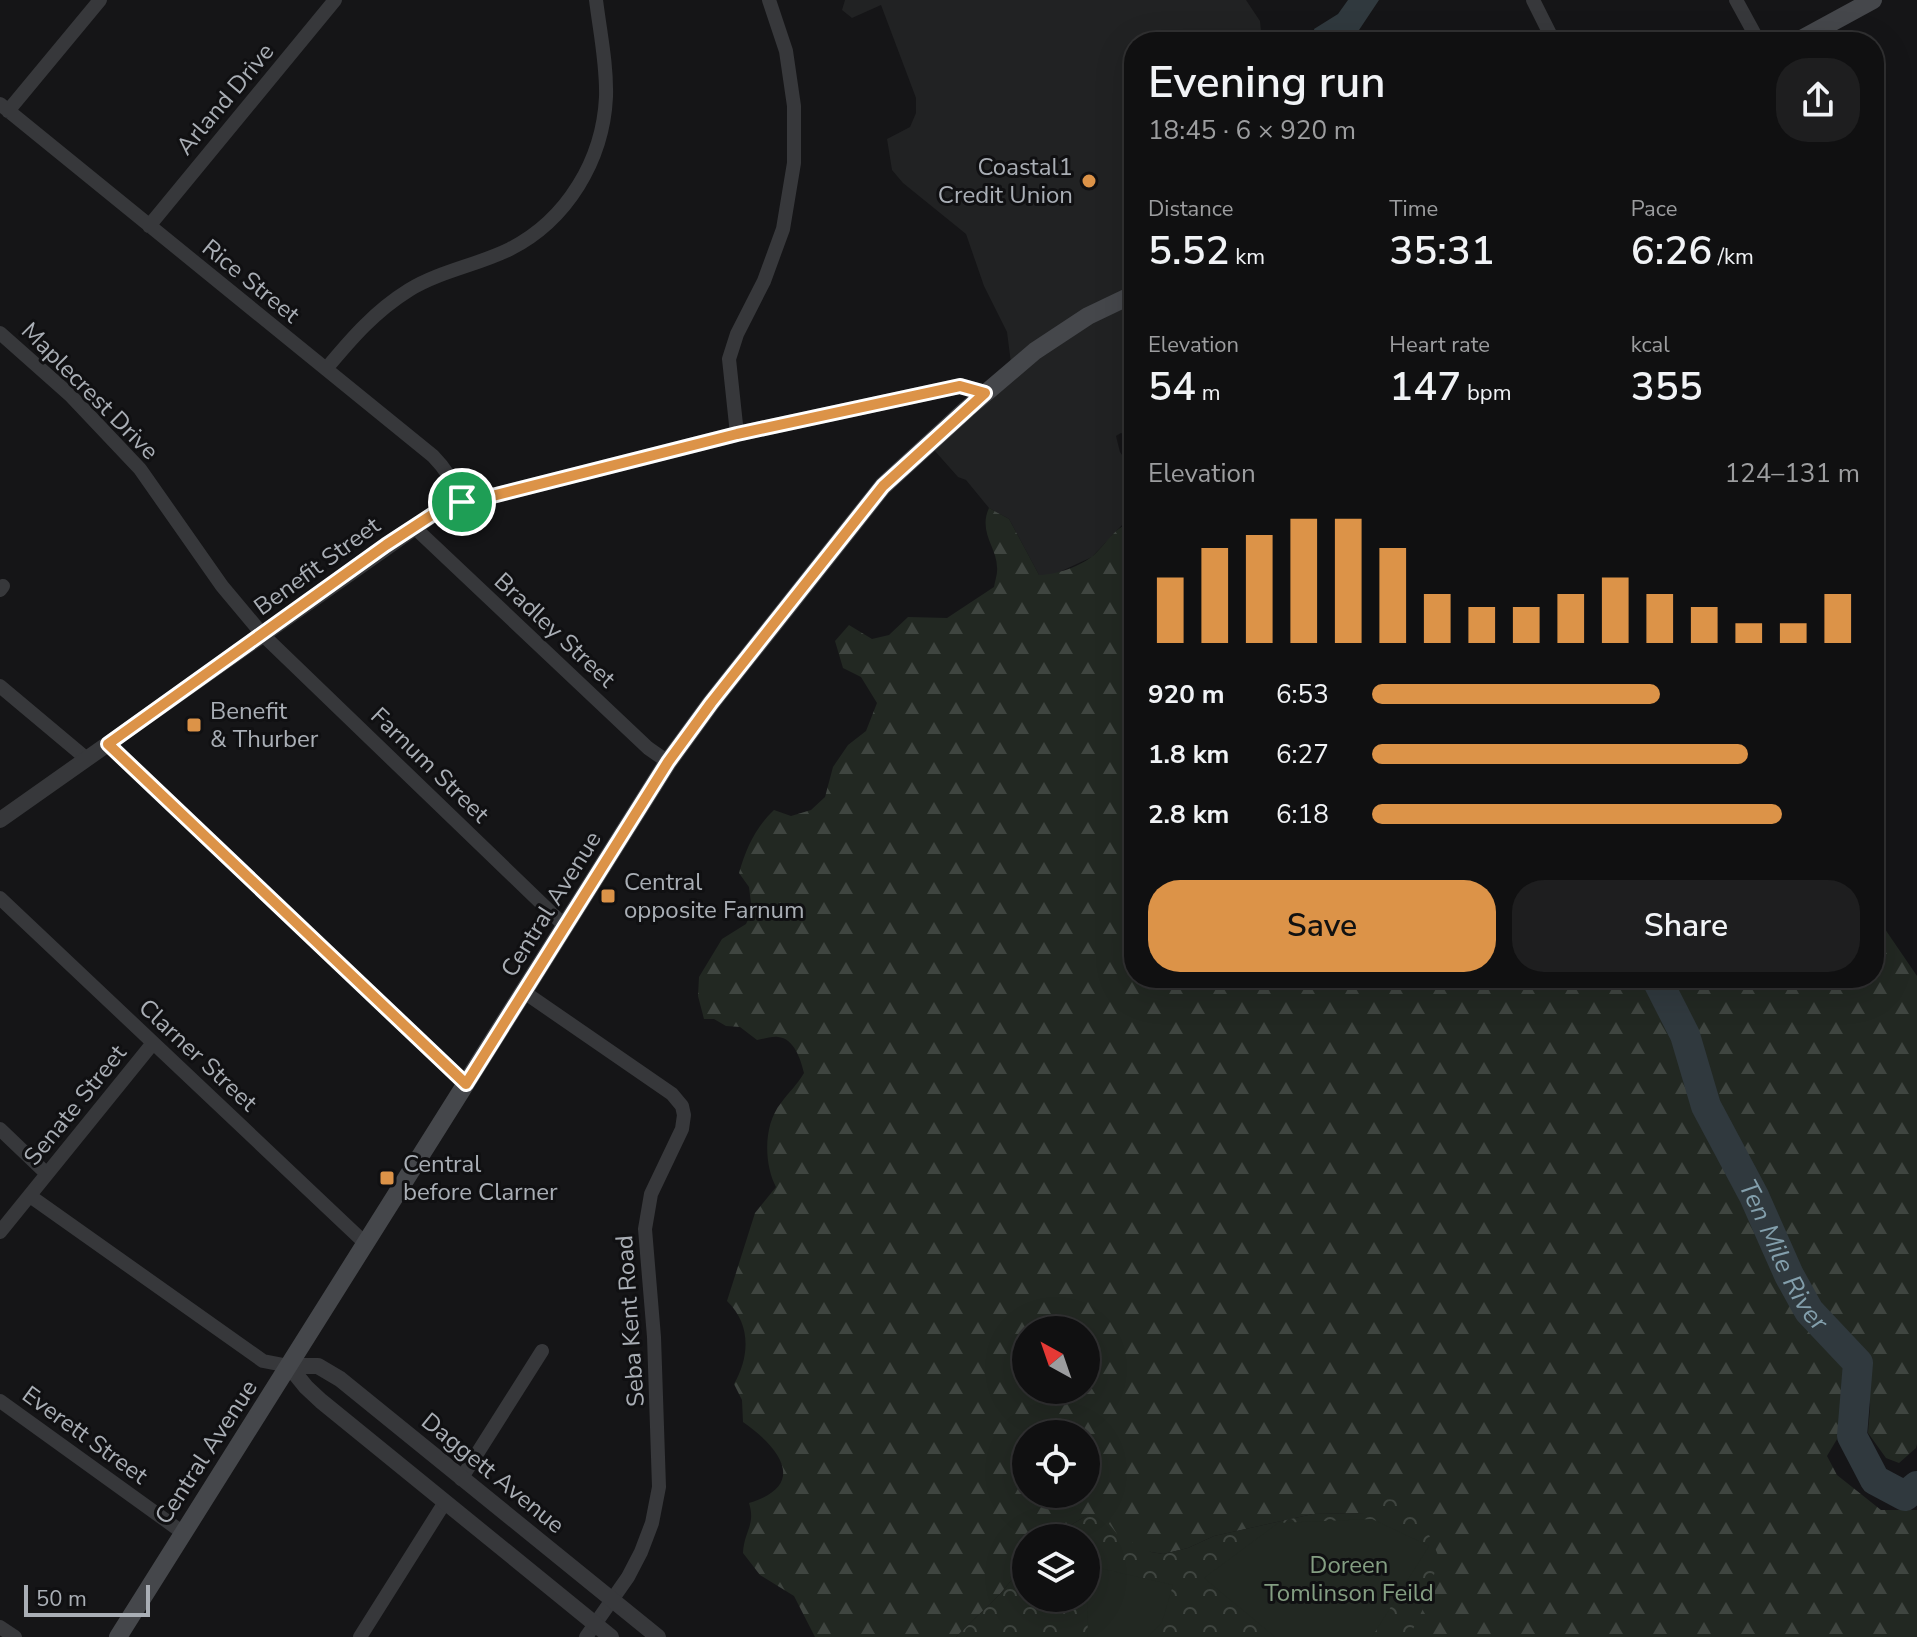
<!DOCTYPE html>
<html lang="en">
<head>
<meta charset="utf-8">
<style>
	body { margin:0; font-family:"Nunito Sans",sans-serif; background:#1e1e1f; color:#f1f3f6; height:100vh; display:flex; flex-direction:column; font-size:30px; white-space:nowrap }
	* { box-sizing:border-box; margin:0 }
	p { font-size:26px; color:#9c9d9f }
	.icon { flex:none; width:44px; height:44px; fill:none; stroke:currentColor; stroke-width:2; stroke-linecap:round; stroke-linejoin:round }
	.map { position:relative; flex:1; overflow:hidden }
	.side { position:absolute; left:1124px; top:32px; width:760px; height:956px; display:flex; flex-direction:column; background:#101011; border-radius:32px; box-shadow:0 8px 32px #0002,0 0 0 2px #303031 }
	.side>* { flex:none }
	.needle { width:52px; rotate:320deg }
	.tools { position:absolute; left:1012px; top:1316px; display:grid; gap:16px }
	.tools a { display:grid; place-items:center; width:88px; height:88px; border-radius:50%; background:#101011; box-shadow:0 8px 32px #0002,0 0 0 2px #303031; font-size:40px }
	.scale { position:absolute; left:24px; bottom:20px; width:126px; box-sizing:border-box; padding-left:8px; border:4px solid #a9aeb5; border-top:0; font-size:22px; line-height:28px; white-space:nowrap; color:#a9aeb5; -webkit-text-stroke:6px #101012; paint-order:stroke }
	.pin { position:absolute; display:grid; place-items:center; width:68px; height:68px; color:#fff; margin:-34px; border:4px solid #fff; border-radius:50%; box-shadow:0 2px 8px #0007 }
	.round { display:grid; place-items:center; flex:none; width:84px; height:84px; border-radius:32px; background:#1e1e1f }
	.overview { display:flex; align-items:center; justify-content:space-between; height:136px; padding:0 24px }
	h1 { font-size:44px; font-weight:600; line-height:60px }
	.stats { display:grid; grid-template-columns:repeat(3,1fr); gap:12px; height:136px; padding:8px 24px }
	.stats div { display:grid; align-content:center }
	.stats b { font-size:40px; font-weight:600 }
	.stats small { font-size:22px; font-weight:400 }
	.stats p { font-size:22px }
	.chart { height:224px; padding:16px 24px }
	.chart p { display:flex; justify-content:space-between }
	.chart svg { width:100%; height:144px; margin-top:8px; stroke:#dc9348; stroke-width:6 }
	.primary-button { display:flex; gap:16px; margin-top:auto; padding:16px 24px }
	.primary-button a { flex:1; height:92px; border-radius:32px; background:#dc9348; color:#111; font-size:32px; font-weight:600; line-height:92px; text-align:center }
	.primary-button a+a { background:#1e1e1f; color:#f1f3f6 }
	ul { padding:0 24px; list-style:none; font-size:26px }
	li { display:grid; grid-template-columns:128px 96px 1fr; align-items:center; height:60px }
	li i { height:20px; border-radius:10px; background:#dc9348 }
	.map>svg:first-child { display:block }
	.built { fill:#212223 }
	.forest { fill:url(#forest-firs); fill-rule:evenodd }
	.park { fill:url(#park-crowns) }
	.pitch { fill:#222822 }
	.water { fill:#30393e }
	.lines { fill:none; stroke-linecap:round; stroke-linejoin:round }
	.river { stroke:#30393e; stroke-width:30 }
	.minor { stroke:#37383b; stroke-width:14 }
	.tertiary { stroke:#37383b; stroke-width:16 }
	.secondary { stroke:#45474b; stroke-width:18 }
	.route-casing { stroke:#fff; stroke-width:16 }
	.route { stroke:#dc9348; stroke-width:10 }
	.poi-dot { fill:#dc9348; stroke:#101012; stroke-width:3 }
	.labels { text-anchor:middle; stroke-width:6; stroke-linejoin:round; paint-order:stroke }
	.street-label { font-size:24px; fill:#a9aeb5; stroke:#101012 }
	.poi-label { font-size:24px; fill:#a9aeb5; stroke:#101012; text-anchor:start }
	.park-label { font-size:24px; fill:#849e82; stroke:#101012 }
	.water-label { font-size:26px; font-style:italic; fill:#839fac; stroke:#101012 }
</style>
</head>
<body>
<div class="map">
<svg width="1917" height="1637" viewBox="0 0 1917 1637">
	<defs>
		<pattern id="forest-firs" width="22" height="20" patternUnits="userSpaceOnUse" patternTransform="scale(2)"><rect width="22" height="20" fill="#222822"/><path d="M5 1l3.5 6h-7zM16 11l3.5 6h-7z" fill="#3f4540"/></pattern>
		<pattern id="park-crowns" width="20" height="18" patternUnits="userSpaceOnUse" patternTransform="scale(2)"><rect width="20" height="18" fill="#222822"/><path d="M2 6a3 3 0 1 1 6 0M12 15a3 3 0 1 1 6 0" fill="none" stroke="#3f4540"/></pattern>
	</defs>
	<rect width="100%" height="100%" fill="#151517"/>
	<path class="built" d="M845,0H1246L1260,21L1262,42H1134V440L1121,433L1116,436L1120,452L1134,472V522L1123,524L1092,557L1053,575H1039L1009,519L989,508L966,480L958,477L934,450L1012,371L1007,332L984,286L966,234L903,183L892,170L887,139L910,127L916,113V98L881,5L852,18L842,10Z"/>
	<path class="forest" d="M989,508L1009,519L1039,575C1056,575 1081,566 1094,555C1107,543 1116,525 1134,522V978H1874V913L1917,976V1444L1916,1448L1899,1463L1886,1458L1868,1433C1869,1408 1877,1392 1854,1376L1841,1391L1843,1429L1827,1456L1837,1475L1881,1510H1917V1637H1408L1411,1630L1366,1513L1313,1514L1214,1536L1188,1548L1163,1554L1128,1548L1086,1516L1049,1538H1026V1563L1000,1594L956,1637H815L794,1596L760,1575L743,1553C744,1531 756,1525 749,1503C809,1485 779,1447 743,1422L742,1400L734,1384C750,1356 751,1324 727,1301L755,1213L776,1187C764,1164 763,1125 781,1103C789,1092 797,1085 804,1073C801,1060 794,1038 778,1037C772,1036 763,1039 757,1040L740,1027L726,1026L714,1019H704L698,996L699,977L722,939L746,924L752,911L749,887L739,873C746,849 755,828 774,810L791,816L811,810L825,797L833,767L848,745L866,731L877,703L861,677L843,668L835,641L849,625L872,639L889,635L908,617L947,618L994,587C995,581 998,573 997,567C997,548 978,532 989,508ZM1026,1330H1086V1390H1026ZM1026,1434H1086V1494H1026Z"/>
	<path class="park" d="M1385,1499L1400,1500L1411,1506L1425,1526L1438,1555L1430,1595L1409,1637H956L1000,1594L1026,1563V1598H1086V1538H1049L1086,1516L1105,1519L1118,1535L1151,1552L1163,1554L1188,1548L1214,1536L1313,1514L1366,1513Z"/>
	<path class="pitch" d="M1372,1519L1429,1546L1372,1637H1275L1204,1578L1278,1523Z
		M1086,1565L1173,1585L1162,1622L1148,1637H1088Z"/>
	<path class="water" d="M1348,0H1379L1351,42H1316L1314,29L1338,14Z"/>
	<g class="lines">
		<path class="river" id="s1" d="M1656,978L1685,1035L1706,1106L1754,1196L1789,1275L1809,1311L1858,1363L1852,1436L1875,1480L1905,1496L1917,1486"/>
		<path class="minor" d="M1533,0L1554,42
			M1736,0L1759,42
			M0,104L433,456C447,470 455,484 462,502
			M8,111L100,0
			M149,226L335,0
			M0,333L70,395L140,469L222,586L263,635L566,927
			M326,369C351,339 375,311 409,290C440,271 478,265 510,249C567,220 603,160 606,97C607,65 600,32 596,0
			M737,434L729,359L737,334L764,281L783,229L794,163V106L786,51L769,0
			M414,527L648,748L668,762
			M0,590L3,586
			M0,686L87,759
			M108,744L466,1084
			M0,898L365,1243
			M524,992L672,1094L682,1106L684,1115L682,1129L651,1194L645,1229L654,1337L659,1487L652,1523L641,1552L628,1577L586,1637
			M0,1129L47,1174
			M30,1196L263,1361L289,1366
			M0,1232L153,1043
			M0,1401L182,1532
			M461,1479L542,1351
			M0,1627L15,1637
			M360,1637L445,1502"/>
		<path class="tertiary" d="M0,820L441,509L737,434L960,386L985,393
			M289,1366H318L340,1379L658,1637
			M289,1366L306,1387L321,1401L611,1637"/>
		<path class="secondary" d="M1796,42L1873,0
			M118,1637L668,762L711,703L883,486L967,409L1035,351L1088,316L1134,294"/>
	</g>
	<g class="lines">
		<g class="route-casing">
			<path id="route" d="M960,386L985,393L883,486L711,703L668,762L466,1084L108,744L386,545L441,509L737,434Z"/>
		</g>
		<use href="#route" class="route"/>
	</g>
	<g class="poi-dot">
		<circle cx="1089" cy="181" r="8"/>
		<rect x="186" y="717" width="16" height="16" rx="4"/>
		<rect x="600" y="888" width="16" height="16" rx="4"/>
		<rect x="379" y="1170" width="16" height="16" rx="4"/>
	</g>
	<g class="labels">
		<g class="street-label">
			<text transform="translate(225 99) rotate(-50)" y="8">Arland Drive</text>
			<text transform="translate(251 281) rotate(39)" y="8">Rice Street</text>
			<text transform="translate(90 391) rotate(45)" y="8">Maplecrest Drive</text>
			<text transform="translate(317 566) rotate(-36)" y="8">Benefit Street</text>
			<text transform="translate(555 630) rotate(43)" y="8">Bradley Street</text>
			<text transform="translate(430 765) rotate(44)" y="8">Farnum Street</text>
			<text transform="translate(551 904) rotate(-58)" y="8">Central Avenue</text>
			<text transform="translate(198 1055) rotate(43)" y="8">Clarner Street</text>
			<text transform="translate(75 1105) rotate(-51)" y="8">Senate Street</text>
			<text transform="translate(630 1321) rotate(-94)" y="8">Seba Kent Road</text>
			<text transform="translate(85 1435) rotate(36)" y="8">Everett Street</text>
			<text transform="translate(206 1452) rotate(-57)" y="8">Central Avenue</text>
			<text transform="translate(493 1473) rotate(39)" y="8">Daggett Avenue</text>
		</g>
		<g class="poi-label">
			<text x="1073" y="175" text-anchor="end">Coastal1<tspan x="1073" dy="28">Credit Union</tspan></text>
			<text x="210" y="719">Benefit<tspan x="210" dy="28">&amp; Thurber</tspan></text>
			<text x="624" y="890">Central<tspan x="624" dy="28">opposite Farnum</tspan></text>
			<text x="403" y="1172">Central<tspan x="403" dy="28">before Clarner</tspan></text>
		</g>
		<g class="park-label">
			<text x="1349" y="1573">Doreen<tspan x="1349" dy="28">Tomlinson Feild</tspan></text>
		</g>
		<g class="water-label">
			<text dy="9" stroke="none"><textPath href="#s1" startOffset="306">Ten Mile River</textPath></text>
		</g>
	</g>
</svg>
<div class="tools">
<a><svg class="needle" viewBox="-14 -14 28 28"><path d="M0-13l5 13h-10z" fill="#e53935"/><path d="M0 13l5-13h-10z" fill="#9c9d9f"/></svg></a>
<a><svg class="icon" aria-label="locate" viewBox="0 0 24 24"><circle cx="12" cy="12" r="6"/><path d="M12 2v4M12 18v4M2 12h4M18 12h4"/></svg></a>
<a><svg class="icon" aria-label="layers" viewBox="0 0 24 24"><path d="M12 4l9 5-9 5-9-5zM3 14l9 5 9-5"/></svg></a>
</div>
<div class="scale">50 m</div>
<div class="pin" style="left:462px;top:502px;background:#1e9e55"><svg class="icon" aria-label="arrive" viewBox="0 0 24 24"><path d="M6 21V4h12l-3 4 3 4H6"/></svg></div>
<section class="side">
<div class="overview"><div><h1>Evening run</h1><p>18:45 · 6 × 920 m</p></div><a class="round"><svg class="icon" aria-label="share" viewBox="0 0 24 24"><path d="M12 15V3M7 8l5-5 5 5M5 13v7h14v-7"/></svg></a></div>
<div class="stats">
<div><p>Distance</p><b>5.52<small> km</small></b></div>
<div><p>Time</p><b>35:31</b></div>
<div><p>Pace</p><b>6:26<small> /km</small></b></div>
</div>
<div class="stats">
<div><p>Elevation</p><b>54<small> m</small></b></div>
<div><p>Heart rate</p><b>147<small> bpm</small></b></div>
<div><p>kcal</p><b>355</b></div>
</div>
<div class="chart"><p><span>Elevation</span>124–131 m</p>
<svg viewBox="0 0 160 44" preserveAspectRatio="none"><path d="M5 44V24M15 44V15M25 44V11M35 44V6M45 44V6M55 44V15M65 44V29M75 44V33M85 44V33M95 44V29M105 44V24M115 44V29M125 44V33M135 44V38M145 44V38M155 44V29"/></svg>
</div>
<ul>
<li><b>920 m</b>6:53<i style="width:59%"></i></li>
<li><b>1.8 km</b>6:27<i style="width:77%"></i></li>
<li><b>2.8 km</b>6:18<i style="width:84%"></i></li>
</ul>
<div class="primary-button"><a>Save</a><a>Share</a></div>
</section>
</div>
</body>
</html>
